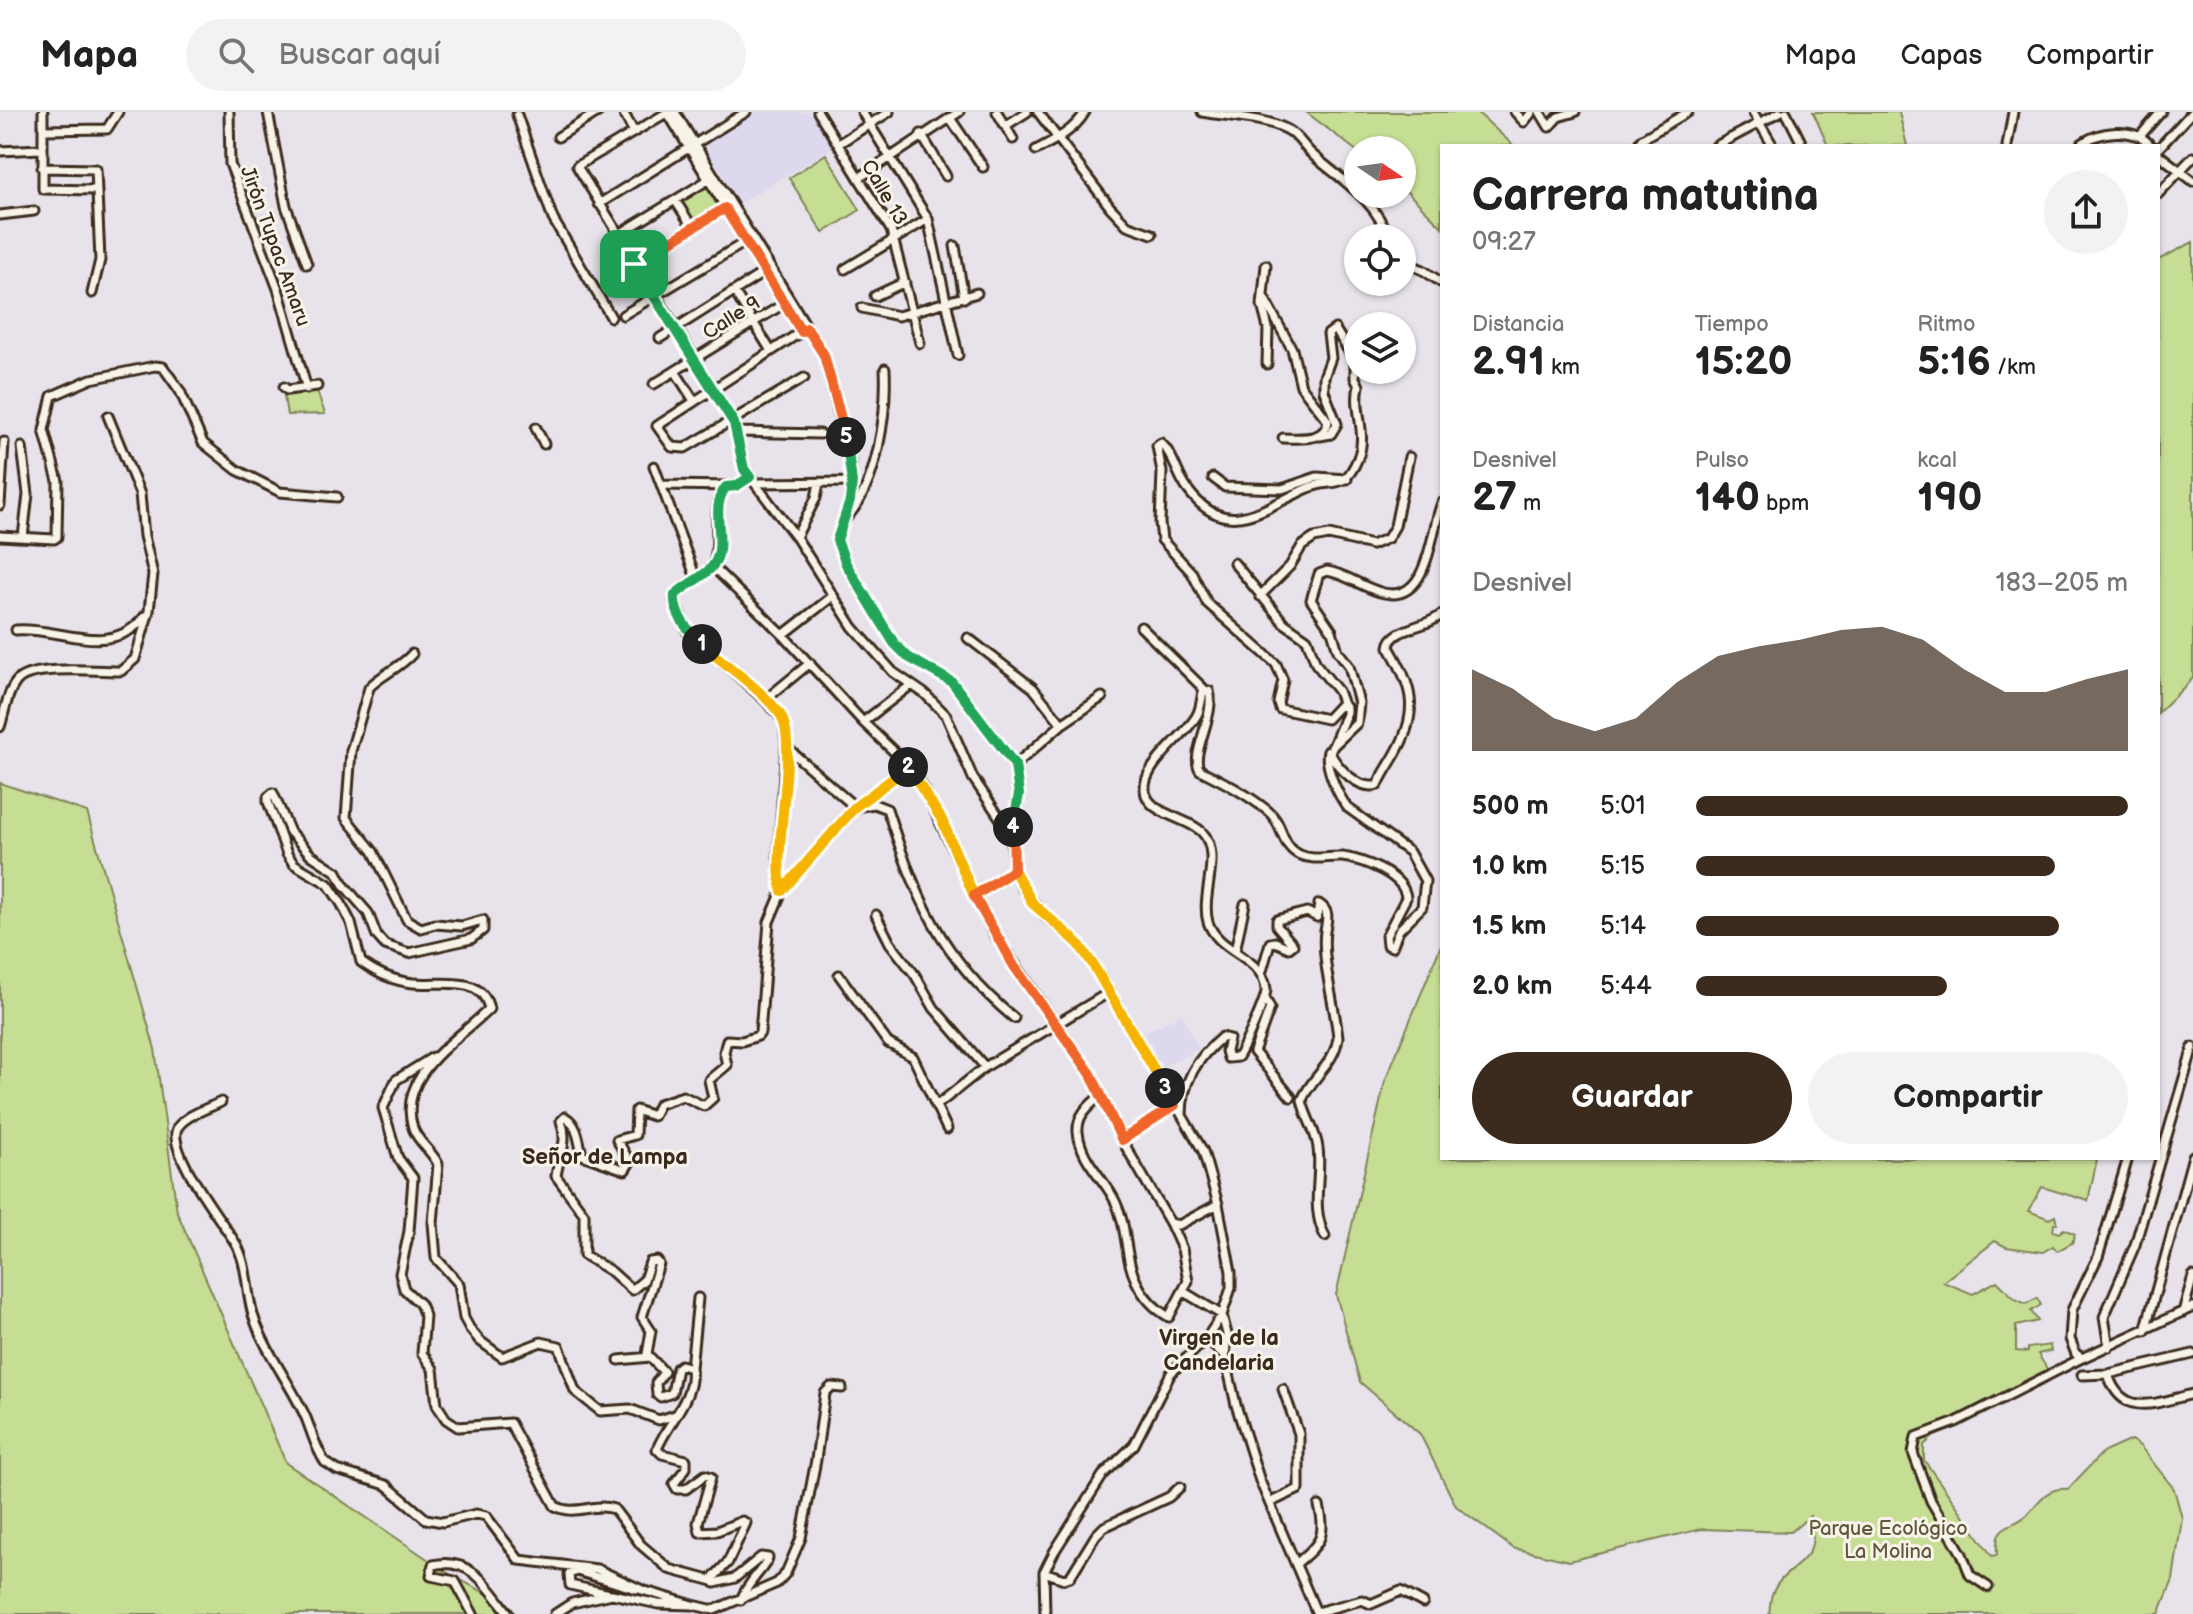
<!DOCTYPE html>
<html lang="es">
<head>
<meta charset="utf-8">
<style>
	body { margin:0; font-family:"Balsamiq Sans",sans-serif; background:#f2f2f2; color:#222; height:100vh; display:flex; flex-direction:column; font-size:30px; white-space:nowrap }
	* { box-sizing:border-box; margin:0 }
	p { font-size:26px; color:#767676 }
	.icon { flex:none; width:44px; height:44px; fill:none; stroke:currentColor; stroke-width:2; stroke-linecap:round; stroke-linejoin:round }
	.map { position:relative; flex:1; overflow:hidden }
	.details { position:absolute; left:1440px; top:32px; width:720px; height:1016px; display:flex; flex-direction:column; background:#fff; border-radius:0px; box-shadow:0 2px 6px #0004 }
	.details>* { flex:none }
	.needle { width:52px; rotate:103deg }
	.fabs { position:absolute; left:1344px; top:24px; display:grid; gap:16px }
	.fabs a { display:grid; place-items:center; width:72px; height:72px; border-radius:50%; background:#fff; box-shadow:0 2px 6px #0004; font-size:40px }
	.pin { position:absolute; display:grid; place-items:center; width:68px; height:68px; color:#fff; margin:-34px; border-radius:16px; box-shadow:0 4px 12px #0006 }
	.km { position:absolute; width:40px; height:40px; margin:-20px; border-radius:50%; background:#222; color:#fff; font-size:22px; line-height:40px; text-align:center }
	.round { display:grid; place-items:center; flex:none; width:84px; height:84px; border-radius:42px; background:#f2f2f2 }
	.headline { display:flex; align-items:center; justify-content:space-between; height:136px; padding:0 32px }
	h1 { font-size:44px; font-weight:700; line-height:60px }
	.metrics { display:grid; grid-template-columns:repeat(3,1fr); gap:12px; height:136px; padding:8px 32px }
	.metrics div { display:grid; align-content:center }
	.metrics b { font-size:40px; font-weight:700 }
	.metrics small { font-size:22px; font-weight:400 }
	.metrics p { font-size:22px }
	.chart { height:224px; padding:16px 32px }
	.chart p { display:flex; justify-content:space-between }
	.chart svg { width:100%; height:144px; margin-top:8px; fill:#3b2a1e; opacity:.7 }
	.button { display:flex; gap:16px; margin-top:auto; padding:16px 32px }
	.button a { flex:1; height:92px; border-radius:48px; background:#3b2a1e; color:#fff; font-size:32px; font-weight:700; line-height:92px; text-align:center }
	.button a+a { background:#f2f2f2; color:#222 }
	ul { padding:0 32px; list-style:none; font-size:26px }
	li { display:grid; grid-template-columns:128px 96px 1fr; align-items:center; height:60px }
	li i { height:20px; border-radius:10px; background:#3b2a1e }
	header { display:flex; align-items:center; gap:48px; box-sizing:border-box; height:112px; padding:0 40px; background:#fff; border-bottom:2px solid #e0e0e0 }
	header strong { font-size:38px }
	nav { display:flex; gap:44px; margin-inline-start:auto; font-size:28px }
	.search { width:560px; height:72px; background:#f2f2f2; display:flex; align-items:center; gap:20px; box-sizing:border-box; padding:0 28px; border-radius:44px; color:#767676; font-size:30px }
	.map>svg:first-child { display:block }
	.built { fill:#ddd8ed }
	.green { fill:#c6dd94; stroke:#808459; stroke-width:2 }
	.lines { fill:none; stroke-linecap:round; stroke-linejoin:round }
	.minor-casing { stroke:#3b2a1e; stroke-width:13 }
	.minor { stroke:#f7f3e8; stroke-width:7 }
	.split-1-casing { stroke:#fff; stroke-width:16 }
	.split-2-casing { stroke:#fff; stroke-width:16 }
	.split-3-casing { stroke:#fff; stroke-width:16 }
	.split-4-casing { stroke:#fff; stroke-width:16 }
	.split-5-casing { stroke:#fff; stroke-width:16 }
	.split-6-casing { stroke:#fff; stroke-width:16 }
	.split-1 { stroke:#22a559; stroke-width:10 }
	.split-2 { stroke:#f5b400; stroke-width:10 }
	.split-3 { stroke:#f5b400; stroke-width:10 }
	.split-4 { stroke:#f0652b; stroke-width:10 }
	.split-5 { stroke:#22a559; stroke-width:10 }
	.split-6 { stroke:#f0652b; stroke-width:10 }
	.labels { text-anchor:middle; stroke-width:6; stroke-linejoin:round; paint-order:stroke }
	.street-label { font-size:20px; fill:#3b2a1e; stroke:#f7f3e8 }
	.park-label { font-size:20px; fill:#5e573c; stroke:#f7f3e8 }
	.neighbourhood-label { font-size:22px; font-weight:bold; fill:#3b2a1e; stroke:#f7f3e8 }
</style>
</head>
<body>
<header>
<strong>Mapa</strong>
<div class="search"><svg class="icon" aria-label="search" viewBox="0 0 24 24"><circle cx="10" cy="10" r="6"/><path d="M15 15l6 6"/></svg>Buscar aquí</div>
<nav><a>Mapa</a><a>Capas</a><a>Compartir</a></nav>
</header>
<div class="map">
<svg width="2193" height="1502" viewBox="0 0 2193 1502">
	<rect width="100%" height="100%" fill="#e8e3eb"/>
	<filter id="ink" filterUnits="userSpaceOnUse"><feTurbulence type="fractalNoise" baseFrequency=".0125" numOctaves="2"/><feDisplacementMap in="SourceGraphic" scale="16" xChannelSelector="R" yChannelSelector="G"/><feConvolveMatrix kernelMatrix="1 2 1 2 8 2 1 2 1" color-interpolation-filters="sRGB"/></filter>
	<g filter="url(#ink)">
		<path class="built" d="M756,0H813L834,35L738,92L717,54L713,48H708L702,36Z
			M1182,902L1199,937L1162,955L1145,920Z"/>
		<path class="green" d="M1306,0H1477L1514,34H1442V115L1402,75V38H1358V40Z
			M1813,0H1899L1907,34H1828Z
			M826,42L860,98L823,121L789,66Z
			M705,73L719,96L694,112L680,89Z
			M2193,130V566L2158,601V148Z
			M317,279L325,302L287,303L284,284Z
			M0,671L87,700L155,937L177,1100L286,1351L451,1463L512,1495V1502H0Z
			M1442,831V1046L2097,1047L2088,1089L2042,1075L2029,1099L2049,1107L2055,1104L2057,1112H2054L2053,1119L2059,1121L2064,1117L2075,1122L2072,1131L2057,1139L2053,1134L2043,1140L2006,1135L1995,1129L1943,1170L1973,1182L1997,1169L2015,1187L2026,1192L2037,1186L2041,1193L2031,1199L2038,1209L2016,1214V1239L2028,1240V1236L2050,1233L2051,1239L2038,1242L2052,1265L1934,1324L1924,1333V1348L1992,1444L1997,1443C1994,1408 2012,1418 2028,1402C2040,1388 2047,1375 2068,1377L2102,1341L2131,1328L2140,1334L2174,1377L2182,1406L2173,1468L2159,1502H1769C1770,1496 1770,1488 1772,1483C1784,1449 1824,1456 1810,1404L1791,1420L1701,1417L1569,1449L1513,1436L1456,1394L1420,1322L1360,1270L1336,1183L1385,969Z"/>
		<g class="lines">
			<g class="minor-casing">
				<path id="minor" d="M43,0V77L95,78
					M229,0L230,52L278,177L307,277
					M268,0L286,94L307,152
					M623,0L634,20
					M667,0L802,220
					M668,0L577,54L734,311L744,357L796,425L853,515L893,560L925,582L946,603L973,666L1011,722L1014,758L1023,777L1044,803L1078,831L1092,851L1203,1039L1218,1092L1231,1160V1176L1222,1203L1227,1222L1225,1244L1236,1293L1260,1369L1317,1502
					M675,0L824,243L851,351L850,389L837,428L846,452L894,531L908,545L952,570L1015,653L1019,682L1011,722
					M818,0L891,118L920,231
					M862,0L928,107L958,243
					M997,0L1013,27
					M1038,0L1110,95L1127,113L1152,122
					M1202,0C1229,5 1264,5 1288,18C1298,23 1305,37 1314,44C1339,66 1380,91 1387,126
					M1515,0L1524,10L1532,0
					M1540,0L1549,15L1558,5L1575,0
					M1753,0L1773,34
					M1786,0L1803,34
					M517,3L553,107L611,205
					M950,6L983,55
					M1005,14L1027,0
					M43,18L107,17L118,0
					M921,22L946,64
					M2141,23L2161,0
					M558,25L598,0
					M838,32L889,0
					M1637,34L1642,27L1688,0
					M1716,34L1780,0
					M2007,34L2013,0
					M2079,34C2098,18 2135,14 2151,34
					M2158,37L2192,0
					M1036,38C1055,28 1074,19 1085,0
					M0,39L41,37
					M2158,42L2193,69
					M42,56L96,57L100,148L92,181
					M859,66L959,0
					M2158,82L2193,45
					M675,88L693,116
					M599,92L746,0
					M0,103L34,99
					M618,123L708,68
					M955,134L964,186
					M1402,149L1423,158L1442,171
					M634,152L725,96
					M1266,153L1262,193L1268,216L1267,252
					M845,157L928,107
					M734,179L771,239
					M875,184L905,170
					M1263,184L1292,237L1301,274L1328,309C1325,330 1300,326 1283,326
					M862,196L898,204L977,181
					M623,203L747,129
					M660,226L766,159
					M675,259L694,289
					M804,266L685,336L672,335L657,314L807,216
					M654,272L785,191
					M284,275L287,278L317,274
					M536,316L544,332
					M737,320L820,322
					M1320,324L1331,322L1337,312L1324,279V265L1331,246L1328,222L1335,217L1355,249V266L1359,274C1353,297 1368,321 1358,346C1343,382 1334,364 1306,377C1262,397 1226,429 1188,378C1177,364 1174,343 1161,331L1157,334L1162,360L1160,411L1162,428L1192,461L1207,491L1276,552L1283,568L1278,591L1280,597L1327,607L1340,593L1346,595V602L1330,641C1338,656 1359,679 1378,673C1383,661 1390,652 1396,641C1420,598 1412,574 1389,535C1391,515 1428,516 1442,502
					M22,335L28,382L23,425
					M654,354L696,466
					M1213,366L1225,375L1282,377L1317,365L1347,367
					M755,371L852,370
					M663,373L736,374L750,365
					M726,375C709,394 722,426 714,450C708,467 679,470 674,489L687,519L765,588L784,609L786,635L778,745L782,779L769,810L760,921L758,924L742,929L727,928L724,940L727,953L709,968L713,986L704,994L683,984L659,992L653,1004L636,998L635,1023L617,1028L630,1050L625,1058L582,1043C579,1030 578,1012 565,1005L561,1009C569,1031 559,1043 556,1064L584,1102V1143L612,1160L632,1178L644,1168L650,1150L657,1149L659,1152L642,1205L651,1219L647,1242L664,1260L656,1271L657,1283L661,1285L672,1281L677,1256L681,1253L691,1256C695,1286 668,1310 657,1337L662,1342L686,1348V1356L674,1372L677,1377H686L705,1363L711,1365L698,1411L700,1420L717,1419L742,1409L746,1411L728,1450L713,1466L715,1471L735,1466L761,1445L768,1446C766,1455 747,1470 741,1488
					M0,393L4,330
					M846,406C878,374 887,299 885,257
					M0,424L54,427L57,425L58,369L44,318L52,284L91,267L155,254L163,255L180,279L203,331L237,358L280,380L337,385
					M796,425L816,386L819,371
					M1234,451L1284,511L1307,527L1316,552L1338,579L1343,593
					M713,455L783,523L863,610L909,654L924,677L994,822L1091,962L1122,1028L1170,1111L1182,1137L1188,1169L1169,1205C1155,1197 1143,1184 1136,1169C1124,1145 1128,1116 1116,1091C1105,1066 1081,1050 1078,1020C1077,1003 1088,995 1099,985
					M1260,484L1290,454L1302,434L1314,426L1329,423L1372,433L1388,426L1395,414L1409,345
					M1141,515L1206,579
					M16,518C58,514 111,548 145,504
					M783,523L833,484
					M968,526L1033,576L1062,612
					M412,542C400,556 376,566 369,576L351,639L346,706L373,739L407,808L421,816L435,812L462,814L483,808V818L471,827L409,841L385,833L377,824L368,801L343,772L337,760L311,743L290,720L273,681L268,685V690L287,742L294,752L328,772L341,791L351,811L361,850C376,861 394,869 413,871C439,874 482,861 489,897C457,929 396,963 413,1016C417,1029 432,1039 438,1052L433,1111L436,1146L459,1172L464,1206L470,1217L480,1229L502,1245L541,1230L559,1234L575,1279L600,1299L630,1297L659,1308L675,1303
					M765,588L810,551
					M863,610L911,573
					M0,615C5,600 7,578 19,567C36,553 98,559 121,559L135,547L149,499L153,462L144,424L140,382L108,304
					M786,635L855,695L874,692L887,697C916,785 940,845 1014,906
					M1332,635L1357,611L1359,591L1349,554L1338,539L1332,519L1311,488L1319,462L1327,459C1347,462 1364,477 1384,481C1430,491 1430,418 1442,391
					M1015,653L1062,612L1102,585
					M782,779L855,695L909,654
					M974,784L1014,758
					M876,803L890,831L915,863L934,896L985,955
					M1235,839L1245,792
					M1262,859L1270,831L1275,830L1289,836L1293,833L1277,814V808L1307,800L1317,805L1319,792C1330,799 1327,807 1325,819C1321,848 1335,894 1338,925C1335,952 1312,964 1302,988C1305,1005 1316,1018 1318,1036C1322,1066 1310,1096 1325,1124
					M839,863L888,931L913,945L947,1017
					M1265,886L1270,896L1254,940L1291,985
					M433,945L396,968L383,996L398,1046L413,1066L409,1119L400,1162L404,1177L420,1192L425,1204L422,1241L433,1257L437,1293L446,1307L458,1315L510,1311L555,1394C576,1405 593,1390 614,1397L641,1433L669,1457L713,1469
					M221,990C209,996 179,1005 176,1020C172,1046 222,1109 236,1132C248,1153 246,1180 253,1203C265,1240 290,1270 306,1306C312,1321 316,1337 325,1350L337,1358L386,1373L426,1407L443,1410L476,1402L486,1404L519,1448L597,1457L642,1478L693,1493
					M936,994L985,955L1108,881
					M1182,1003C1182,970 1197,946 1222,925L1229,927L1226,939L1228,946L1238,945C1244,935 1267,886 1266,877C1263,844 1218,841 1208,810C1200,783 1223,742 1202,720C1188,706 1153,703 1146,683C1137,656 1185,626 1197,603C1201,596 1201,588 1203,580L1209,579C1216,604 1189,643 1200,658C1224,670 1247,682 1268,699C1284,712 1280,734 1300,743C1314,749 1328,744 1343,745C1363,748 1405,763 1406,786L1386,824L1387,833L1392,835L1399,818L1422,795L1425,769L1409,740L1348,696C1338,684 1324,653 1328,639
					M1122,1028L1175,993
					M1170,1111L1179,1113L1218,1092
					M2183,1200L2193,1164
					M2145,1219L2193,1044
					M1206,1227L1225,1244
					M2109,1235L2104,1205L2135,1133L2193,935
					M2082,1246L2076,1242L2070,1227L2072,1198L2098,1145L2128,1046
					M619,1248L650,1245
					M691,1256L698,1186
					M2108,1262C2122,1308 2158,1290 2193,1282
					M2082,1263L2108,1262L2193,1242
					M1271,1390L1299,1377V1322L1283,1277
					M1297,1451C1320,1432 1327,1424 1319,1394
					M1044,1460L1064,1467L1070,1465L1096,1423L1104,1415L1169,1385L1180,1375
					M1988,1475L1970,1463L1962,1442L1931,1389L1913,1341L1916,1325L1956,1310L2082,1246L2193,1195
					M610,1482L570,1473L569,1462L577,1459L636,1477
					M1317,1500L1362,1488L1371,1492L1401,1479L1423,1491
					M473,1502L455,1469L431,1464L433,1453C471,1444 489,1476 509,1502
					M555,1502L572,1491L612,1482L658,1492L693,1493L714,1498L777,1471L786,1461L801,1426L816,1348L825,1281L831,1275L842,1276
					M1045,1502L1044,1460L1054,1440L1103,1363L1134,1333L1171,1261L1206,1227L1222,1203L1184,1180"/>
			</g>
			<use href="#minor" class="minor"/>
		</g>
	</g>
	<g class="lines" filter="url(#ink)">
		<g class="split-1-casing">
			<path id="split-1" d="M634,152L734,311L744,357L750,365L736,374L726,375C707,398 731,434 711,456C702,466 685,473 675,483C673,502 689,520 702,532"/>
		</g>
		<g class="split-2-casing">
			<path id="split-2" d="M702,532C727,555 760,576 780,602C800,631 771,737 782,779L855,695L908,655"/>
		</g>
		<g class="split-3-casing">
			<path id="split-3" d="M908,655L942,708L974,784L1014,758L1033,792L1078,831L1092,851L1165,976"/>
		</g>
		<g class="split-4-casing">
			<path id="split-4" d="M1013,715L1014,758L974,784L1014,854L1091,962L1122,1028L1175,993L1165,976"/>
		</g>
		<g class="split-5-casing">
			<path id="split-5" d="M846,325L852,370L850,389L837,428L846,452L894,531L908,545L952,570L1015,653L1019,682L1013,715"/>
		</g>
		<g class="split-6-casing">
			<path id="split-6" d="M634,152L725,96L802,220L807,216L824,243L846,325"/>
		</g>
		<use href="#split-1" class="split-1"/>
		<use href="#split-2" class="split-2"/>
		<use href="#split-3" class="split-3"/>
		<use href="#split-4" class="split-4"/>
		<use href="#split-5" class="split-5"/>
		<use href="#split-6" class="split-6"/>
	</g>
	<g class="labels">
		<g class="street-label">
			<text transform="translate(885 80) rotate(60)" y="7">Calle 13</text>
			<text transform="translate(276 134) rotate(70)" y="7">Jirón Tupac Amaru</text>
			<text transform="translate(731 205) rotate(-32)" y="7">Calle 9</text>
		</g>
		<g class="park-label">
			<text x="1888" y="1423">Parque Ecológico<tspan x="1888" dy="23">La Molina</tspan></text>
		</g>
		<g class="neighbourhood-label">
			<text x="605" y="1052">Señor de Lampa</text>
			<text x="1219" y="1233">Virgen de la<tspan x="1219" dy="25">Candelaria</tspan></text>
		</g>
	</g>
</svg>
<div class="fabs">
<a><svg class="needle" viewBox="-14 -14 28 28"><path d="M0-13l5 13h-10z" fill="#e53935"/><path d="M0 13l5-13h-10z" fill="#767676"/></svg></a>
<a><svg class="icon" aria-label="locate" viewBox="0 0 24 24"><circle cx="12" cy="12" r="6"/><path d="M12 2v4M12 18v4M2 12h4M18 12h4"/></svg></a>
<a><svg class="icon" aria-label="layers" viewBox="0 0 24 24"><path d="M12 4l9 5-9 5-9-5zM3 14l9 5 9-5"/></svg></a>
</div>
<div class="pin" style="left:634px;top:152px;background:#1e9e55"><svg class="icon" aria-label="arrive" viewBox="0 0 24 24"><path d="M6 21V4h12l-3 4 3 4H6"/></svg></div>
<b class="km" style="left:702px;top:532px">1</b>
<b class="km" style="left:908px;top:655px">2</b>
<b class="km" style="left:1165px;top:976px">3</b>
<b class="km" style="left:1013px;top:715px">4</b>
<b class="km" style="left:846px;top:325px">5</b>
<section class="details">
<div class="headline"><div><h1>Carrera matutina</h1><p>09:27</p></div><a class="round"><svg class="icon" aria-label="share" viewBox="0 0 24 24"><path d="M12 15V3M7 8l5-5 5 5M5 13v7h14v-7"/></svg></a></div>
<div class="metrics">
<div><p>Distancia</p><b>2.91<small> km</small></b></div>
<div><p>Tiempo</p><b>15:20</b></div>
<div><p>Ritmo</p><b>5:16<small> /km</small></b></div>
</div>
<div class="metrics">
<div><p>Desnivel</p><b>27<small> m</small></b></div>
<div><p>Pulso</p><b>140<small> bpm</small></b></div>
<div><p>kcal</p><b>190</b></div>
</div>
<div class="chart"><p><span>Desnivel</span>183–205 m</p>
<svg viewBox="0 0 160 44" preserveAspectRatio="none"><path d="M0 44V19L10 25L20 34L30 38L40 34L50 23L60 15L70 12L80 10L90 7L100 6L110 10L120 19L130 26L140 26L150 22L160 19V44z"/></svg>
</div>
<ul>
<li><b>500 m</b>5:01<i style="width:100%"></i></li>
<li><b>1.0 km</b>5:15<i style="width:83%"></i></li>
<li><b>1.5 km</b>5:14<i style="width:84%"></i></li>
<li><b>2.0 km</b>5:44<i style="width:58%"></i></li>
</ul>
<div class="button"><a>Guardar</a><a>Compartir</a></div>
</section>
</div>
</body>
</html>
